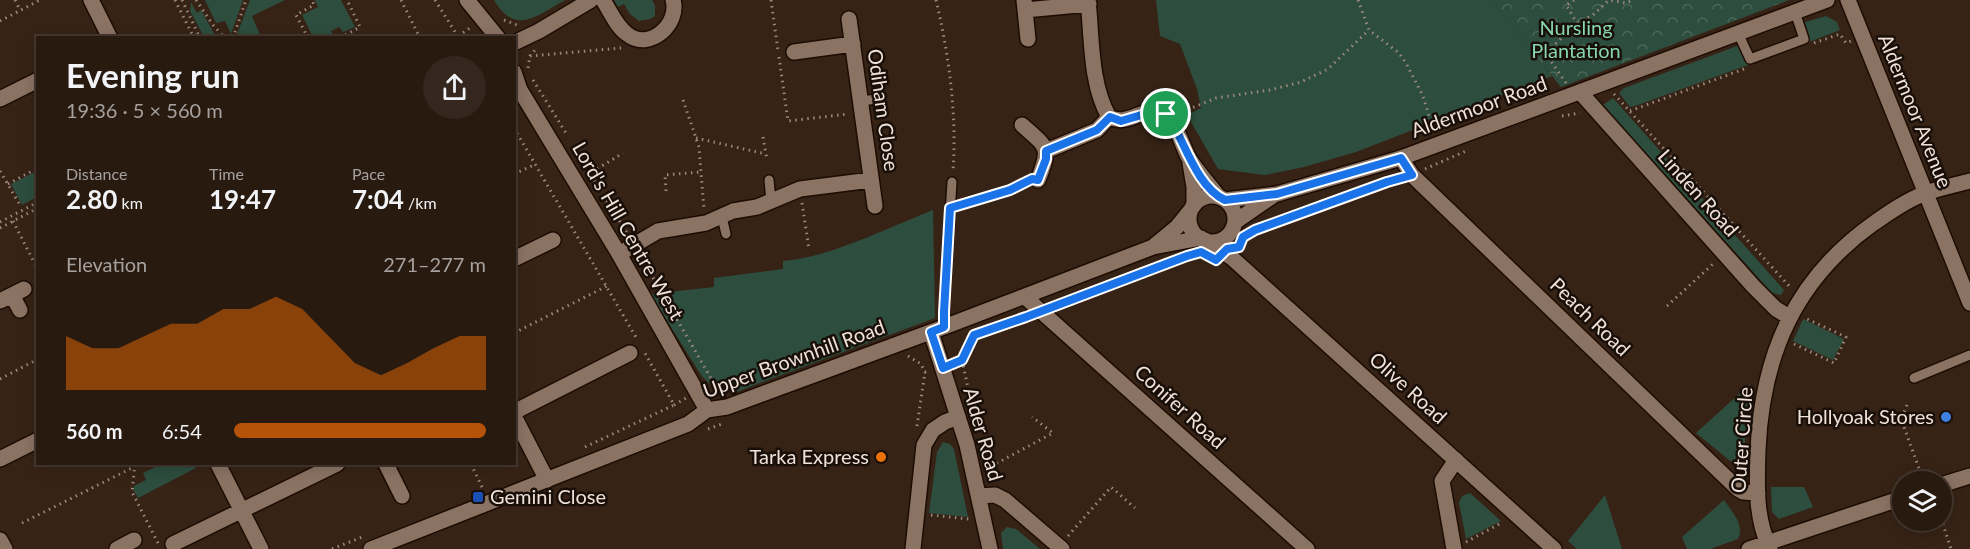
<!DOCTYPE html>
<html lang="en">
<head>
<meta charset="utf-8">
<style>
	body { margin:0; font-family:Lato,sans-serif; background:#35271e; color:#f1f3f6; height:100vh; display:flex; flex-direction:column; font-size:22px; white-space:nowrap }
	* { box-sizing:border-box; margin:0 }
	p { font-size:20px; color:#a5a19f }
	.icon { flex:none; width:33px; height:33px; fill:none; stroke:currentColor; stroke-width:2; stroke-linecap:round; stroke-linejoin:round }
	.map { position:relative; flex:1; overflow:hidden }
	.details { position:absolute; left:36px; top:36px; width:480px; height:429px; display:flex; flex-direction:column; background:#291a10; border-radius:0px; box-shadow:0 3px 15px #0003,0 0 0 2px #453830 }
	.details>* { flex:none }
	.controls { position:absolute; left:1892px; top:471px; display:grid; gap:12px }
	.controls a { display:grid; place-items:center; width:60px; height:60px; border-radius:50%; background:#291a10; box-shadow:0 3px 15px #0003,0 0 0 2px #453830; font-size:30px }
	.pin { position:absolute; display:grid; place-items:center; width:51px; height:51px; color:#fff; margin:-26px; border:3px solid #fff; border-radius:50%; box-shadow:0 2px 6px #0007 }
	.round { display:grid; place-items:center; flex:none; width:63px; height:63px; border-radius:32px; background:#35271e }
	.headline { display:flex; align-items:center; justify-content:space-between; height:102px; padding:0 30px }
	h1 { font-size:33px; font-weight:700; line-height:45px }
	.stats { display:grid; grid-template-columns:repeat(3,1fr); gap:9px; height:102px; padding:6px 30px }
	.stats div { display:grid; align-content:center }
	.stats b { font-size:26px; font-weight:700 }
	.stats small { font-size:16px; font-weight:400 }
	.stats p { font-size:16px }
	.chart { height:168px; padding:12px 30px }
	.chart p { display:flex; justify-content:space-between }
	.chart svg { width:100%; height:108px; margin-top:6px; fill:#b45309; opacity:.7 }
	ul { padding:0 30px; list-style:none; font-size:20px }
	li { display:grid; grid-template-columns:96px 72px 1fr; align-items:center; height:45px }
	li i { height:15px; border-radius:8px; background:#b45309 }
	.map>svg:first-child { display:block }
	.grass { fill:#2d4e3e }
	.forest { fill:url(#forest-crowns) }
	.lines { fill:none; stroke-linecap:round; stroke-linejoin:round }
	.service-casing { stroke:#1e0c02; stroke-width:12 }
	.minor-casing { stroke:#1e0c02; stroke-width:18 }
	.tertiary-casing { stroke:#1e0c02; stroke-width:18 }
	.path { stroke:#9a897e; stroke-width:3; stroke-dasharray:1.5 4.5; stroke-linecap:butt }
	.service { stroke:#8b7363; stroke-width:9 }
	.minor { stroke:#8b7363; stroke-width:15 }
	.tertiary { stroke:#8b7363; stroke-width:15 }
	.route-casing { stroke:#fff; stroke-width:12 }
	.route { stroke:#1a73e8; stroke-width:8 }
	.shop-dot { fill:#3f7fe0; stroke:#180f09; stroke-width:2 }
	.food-dot { fill:#e8710a; stroke:#180f09; stroke-width:2 }
	.transit-dot { fill:#1a4fb4; stroke:#180f09; stroke-width:2 }
	.labels { text-anchor:middle; stroke-width:5; stroke-linejoin:round; paint-order:stroke }
	.park-label { font-size:20px; fill:#87d5b0; stroke:#180f09 }
	.street-label { font-size:20px; fill:#efe1d8; stroke:#180f09 }
	.poi-label { font-size:20px; fill:#efe1d8; stroke:#180f09; text-anchor:end }
</style>
</head>
<body>
<div class="map">
<svg width="1970" height="549" viewBox="0 0 1970 549">
	<defs>
		<pattern id="forest-crowns" width="20" height="18" patternUnits="userSpaceOnUse" patternTransform="scale(1.5)"><rect width="20" height="18" fill="#2d4e3e"/><path d="M2 6a3 3 0 1 1 6 0M12 15a3 3 0 1 1 6 0" fill="none" stroke="#4c6759"/></pattern>
	</defs>
	<rect width="100%" height="100%" fill="#372316"/>
	<path class="grass" d="M205,0H243L231,34L225,21L216,23Z
		M250,0H285L252,16L260,35L256,37H236Z
		M315,0H341L355,27L343,32L339,27L331,31L333,37H313L302,15L318,7Z
		M494,0H565C537,16 515,36 494,0Z
		M614,0H652L655,5V16L650,19L639,21L630,14L624,4L618,7Z
		M1156,0H1491L1552,76L1356,152L1304,167L1265,175L1218,169L1187,115L1201,108L1197,89L1180,44L1160,36Z
		M191,2L197,13L201,10L216,37H204L190,11Z
		M1826,16L1837,22L1840,30L1809,42L1802,23Z
		M1740,45L1748,65L1638,105L1630,107L1619,93L1624,88Z
		M1613,98L1784,290L1781,295L1772,293L1603,105Z
		M37,171V197L22,205L11,184Z
		M933,210L935,318L736,392H717L701,375L650,294L714,287V278L783,269V261C828,258 890,227 933,210Z
		M1803,319L1844,339L1833,360L1793,341Z
		M1750,384L1743,462L1739,465L1734,464L1696,433Z
		M943,442L950,444L954,449L968,517L929,513L937,452Z
		M161,464H194L196,468L138,498L134,491V486L146,480L143,473Z
		M1771,487H1804L1813,507L1779,519L1772,512Z
		M1470,493L1501,521L1466,539L1459,503L1462,496Z
		M1605,495L1622,549H1577L1568,541Z
		M1724,500C1732,512 1745,525 1738,539L1710,549H1687L1682,537Z
		M1007,527L1016,529L1040,549H1003L1001,533Z"/>
	<path class="forest" d="M1491,0H1789L1561,87Z"/>
	<g class="lines">
		<g class="service-casing">
			<path id="service" d="M1738,33L1750,59L1804,39L1795,12
				M861,101L877,99
				M769,180L771,201
				M722,217L726,234
				M944,327V312L952,182
				M1914,378L1970,355"/>
		</g>
		<g class="minor-casing">
			<path id="minor" d="M91,0L110,38
				M603,0C610,11 616,26 627,34C649,52 680,24 673,0
				M1024,0L1028,39
				M1088,0C1092,37 1090,84 1109,117C1128,126 1140,109 1158,111C1175,113 1182,148 1190,160C1199,173 1209,185 1219,197
				M1848,0L1970,303
				M1025,10L1089,4
				M849,19L875,206
				M514,43L539,31L591,0
				M794,52L853,44
				M1580,92L1753,286L1776,309L1789,317
				M0,99L38,80
				M1022,125C1048,148 1051,147 1038,180
				M1046,151L1097,130L1109,117
				M1401,158L1412,175L1738,489L1743,492L1758,493
				M1190,163L1194,187V205
				M619,254L658,231L706,223L733,211L757,207L800,189L871,180
				M514,259L553,240
				M12,295L20,310
				M1025,297L1307,549
				M0,301L24,289
				M514,412L630,353
				M514,416L547,480
				M958,417L967,445L990,549
				M0,459L38,440
				M218,464L261,549
				M386,464L402,496
				M1941,485L1970,476
				M979,496L995,495L1005,500L1062,549
				M0,540L5,549
				M173,544L337,464
				M117,549L134,540
				M1454,549L1442,481L1456,460
				M1749,549L1902,498
				M1770,549C1755,517 1757,485 1758,450C1762,355 1795,279 1874,223C1890,212 1907,200 1926,193C1940,188 1955,185 1970,181"/>
		</g>
		<g class="tertiary-casing">
			<path id="tertiary" d="M467,0L498,38
				M514,72L520,90L619,254L707,410
				M1189 219a23 23 0 1 1 46 0a23 23 0 1 1-46 0Z
				M1225,200L1277,194L1401,158L1827,0
				M1235,222L1274,195
				M1205,240L1232,258L1554,549
				M1154,246L1177,227L1190,211
				M371,549L688,424L707,410L727,407L944,327L1153,247L1201,238
				M913,549L924,445L933,430L945,422L958,417L931,332"/>
		</g>
		<path class="path" d="M15,0L20,10
			M175,0L194,38
			M182,0L200,38
			M196,0L213,25L225,38
			M401,0L420,38
			M435,0L459,38
			M771,0L778,51
			M936,0C949,55 957,114 953,171
			M1358,0L1369,30L1399,53L1406,63L1423,96L1434,132
			M1574,0L1566,5L1577,23
			M504,20L517,25
			M0,21L40,0
			M458,36L470,28
			M233,38L246,0
			M308,38L296,15L314,5L312,0
			M340,38L360,27L347,0
			M1814,43L1840,34L1846,43L1851,41
			M530,56L621,48
			M779,57L788,121L848,114
			M528,68L530,56L535,50
			M533,80L566,133
			M1566,83L1548,57V51L1577,23L1593,15L1609,0L1626,3L1633,0
			M1614,94L1791,288
			M683,100L699,147L704,210
			M1630,111L1744,69
			M1182,112L1216,98L1270,90L1301,82L1328,69L1369,30
			M1562,116L1580,113
			M514,128L637,339
			M763,137L767,160
			M696,138L766,154
			M1425,169L1466,151
			M0,171L20,205
			M514,174L536,164
			M587,175L623,153
			M594,180L627,233
			M8,184L38,168
			M666,191L665,175L701,172
			M802,203L809,249
			M961,205L1010,190L1025,182
			M13,221L38,270
			M0,222L38,202
			M0,228L38,208
			M1240,245L1243,237L1255,230L1387,182L1397,180
			M641,257L720,394
			M1057,305L1180,258
			M1667,306L1714,263
			M514,333L607,286
			M1794,344L1834,363L1846,337L1807,319
			M908,356L921,364L925,372L930,371
			M962,360L970,397L968,399
			M956,362L962,360L974,335L1026,317
			M0,379L38,359
			M674,405L686,398
			M1907,405L1901,419L1924,482
			M917,426L925,372
			M708,429L722,424
			M585,447L674,405L645,353
			M135,464L132,492L159,545
			M471,464L483,489
			M986,469L1053,433L1032,417
			M931,515L969,519
			M1941,518L1951,549
			M22,523L134,467
			M1068,536L1111,487L1135,508
			M1466,542L1503,522
			M332,549L362,537"/>
		<use href="#service" class="service"/>
		<use href="#minor" class="minor"/>
		<use href="#tertiary" class="tertiary"/>
	</g>
	<g class="lines">
		<g class="route-casing">
			<path id="route" d="M1155,111L1166,114L1170,119C1185,143 1197,187 1225,200L1277,194L1401,158L1412,175L1387,182L1255,230L1243,237L1239,247L1227,249L1216,260L1201,252L1187,256L1026,317L974,335L962,360L943,368L931,332L944,327V312L950,208L1010,190L1032,179L1038,180L1046,159V151L1097,130L1110,117L1121,121Z"/>
		</g>
		<use href="#route" class="route"/>
	</g>
	<circle class="shop-dot" cx="1946" cy="417" r="6"/>
	<circle class="food-dot" cx="881" cy="457" r="6"/>
	<rect class="transit-dot" x="472" y="491" width="12" height="12" rx="3"/>
	<g class="labels">
		<g class="park-label">
			<text x="1576" y="35">Nursling<tspan x="1576" dy="23">Plantation</tspan></text>
		</g>
		<g class="street-label">
			<text transform="translate(1479 107) rotate(-20)" y="7">Aldermoor Road</text>
			<text transform="translate(883 110) rotate(82)" y="7">Odiham Close</text>
			<text transform="translate(1915 111) rotate(68)" y="7">Aldermoor Avenue</text>
			<text transform="translate(1698 193) rotate(48)" y="7">Linden Road</text>
			<text transform="translate(628 231) rotate(60)" y="7">Lord's Hill Centre West</text>
			<text transform="translate(1590 317) rotate(44)" y="7">Peach Road</text>
			<text transform="translate(794 359) rotate(-20)" y="7">Upper Brownhill Road</text>
			<text transform="translate(1408 388) rotate(42)" y="7">Olive Road</text>
			<text transform="translate(1180 407) rotate(42)" y="7">Conifer Road</text>
			<text transform="translate(983 434) rotate(74)" y="7">Alder Road</text>
			<text transform="translate(1742 440) rotate(-86)" y="7">Outer Circle</text>
		</g>
		<g class="poi-label">
			<text x="1934" y="424">Hollyoak Stores</text>
			<text x="869" y="464">Tarka Express</text>
			<text x="490" y="504" text-anchor="start">Gemini Close</text>
		</g>
	</g>
</svg>
<div class="controls">
<a><svg class="icon" aria-label="layers" viewBox="0 0 24 24"><path d="M12 4l9 5-9 5-9-5zM3 14l9 5 9-5"/></svg></a>
</div>
<div class="pin" style="left:1166px;top:114px;background:#1e9e55"><svg class="icon" aria-label="arrive" viewBox="0 0 24 24"><path d="M6 21V4h12l-3 4 3 4H6"/></svg></div>
<section class="details">
<div class="headline"><div><h1>Evening run</h1><p>19:36 · 5 × 560 m</p></div><a class="round"><svg class="icon" aria-label="share" viewBox="0 0 24 24"><path d="M12 15V3M7 8l5-5 5 5M5 13v7h14v-7"/></svg></a></div>
<div class="stats">
<div><p>Distance</p><b>2.80<small> km</small></b></div>
<div><p>Time</p><b>19:47</b></div>
<div><p>Pace</p><b>7:04<small> /km</small></b></div>
</div>
<div class="chart"><p><span>Elevation</span>271–277 m</p>
<svg viewBox="0 0 160 44" preserveAspectRatio="none"><path d="M0 44V22L10 27L20 27L30 22L40 17L50 17L60 11L70 11L80 6L90 11L100 22L110 33L120 38L130 33L140 27L150 22L160 22V44z"/></svg>
</div>
<ul>
<li><b>560 m</b>6:54<i style="width:100%"></i></li>
</ul>
</section>
</div>
</body>
</html>
